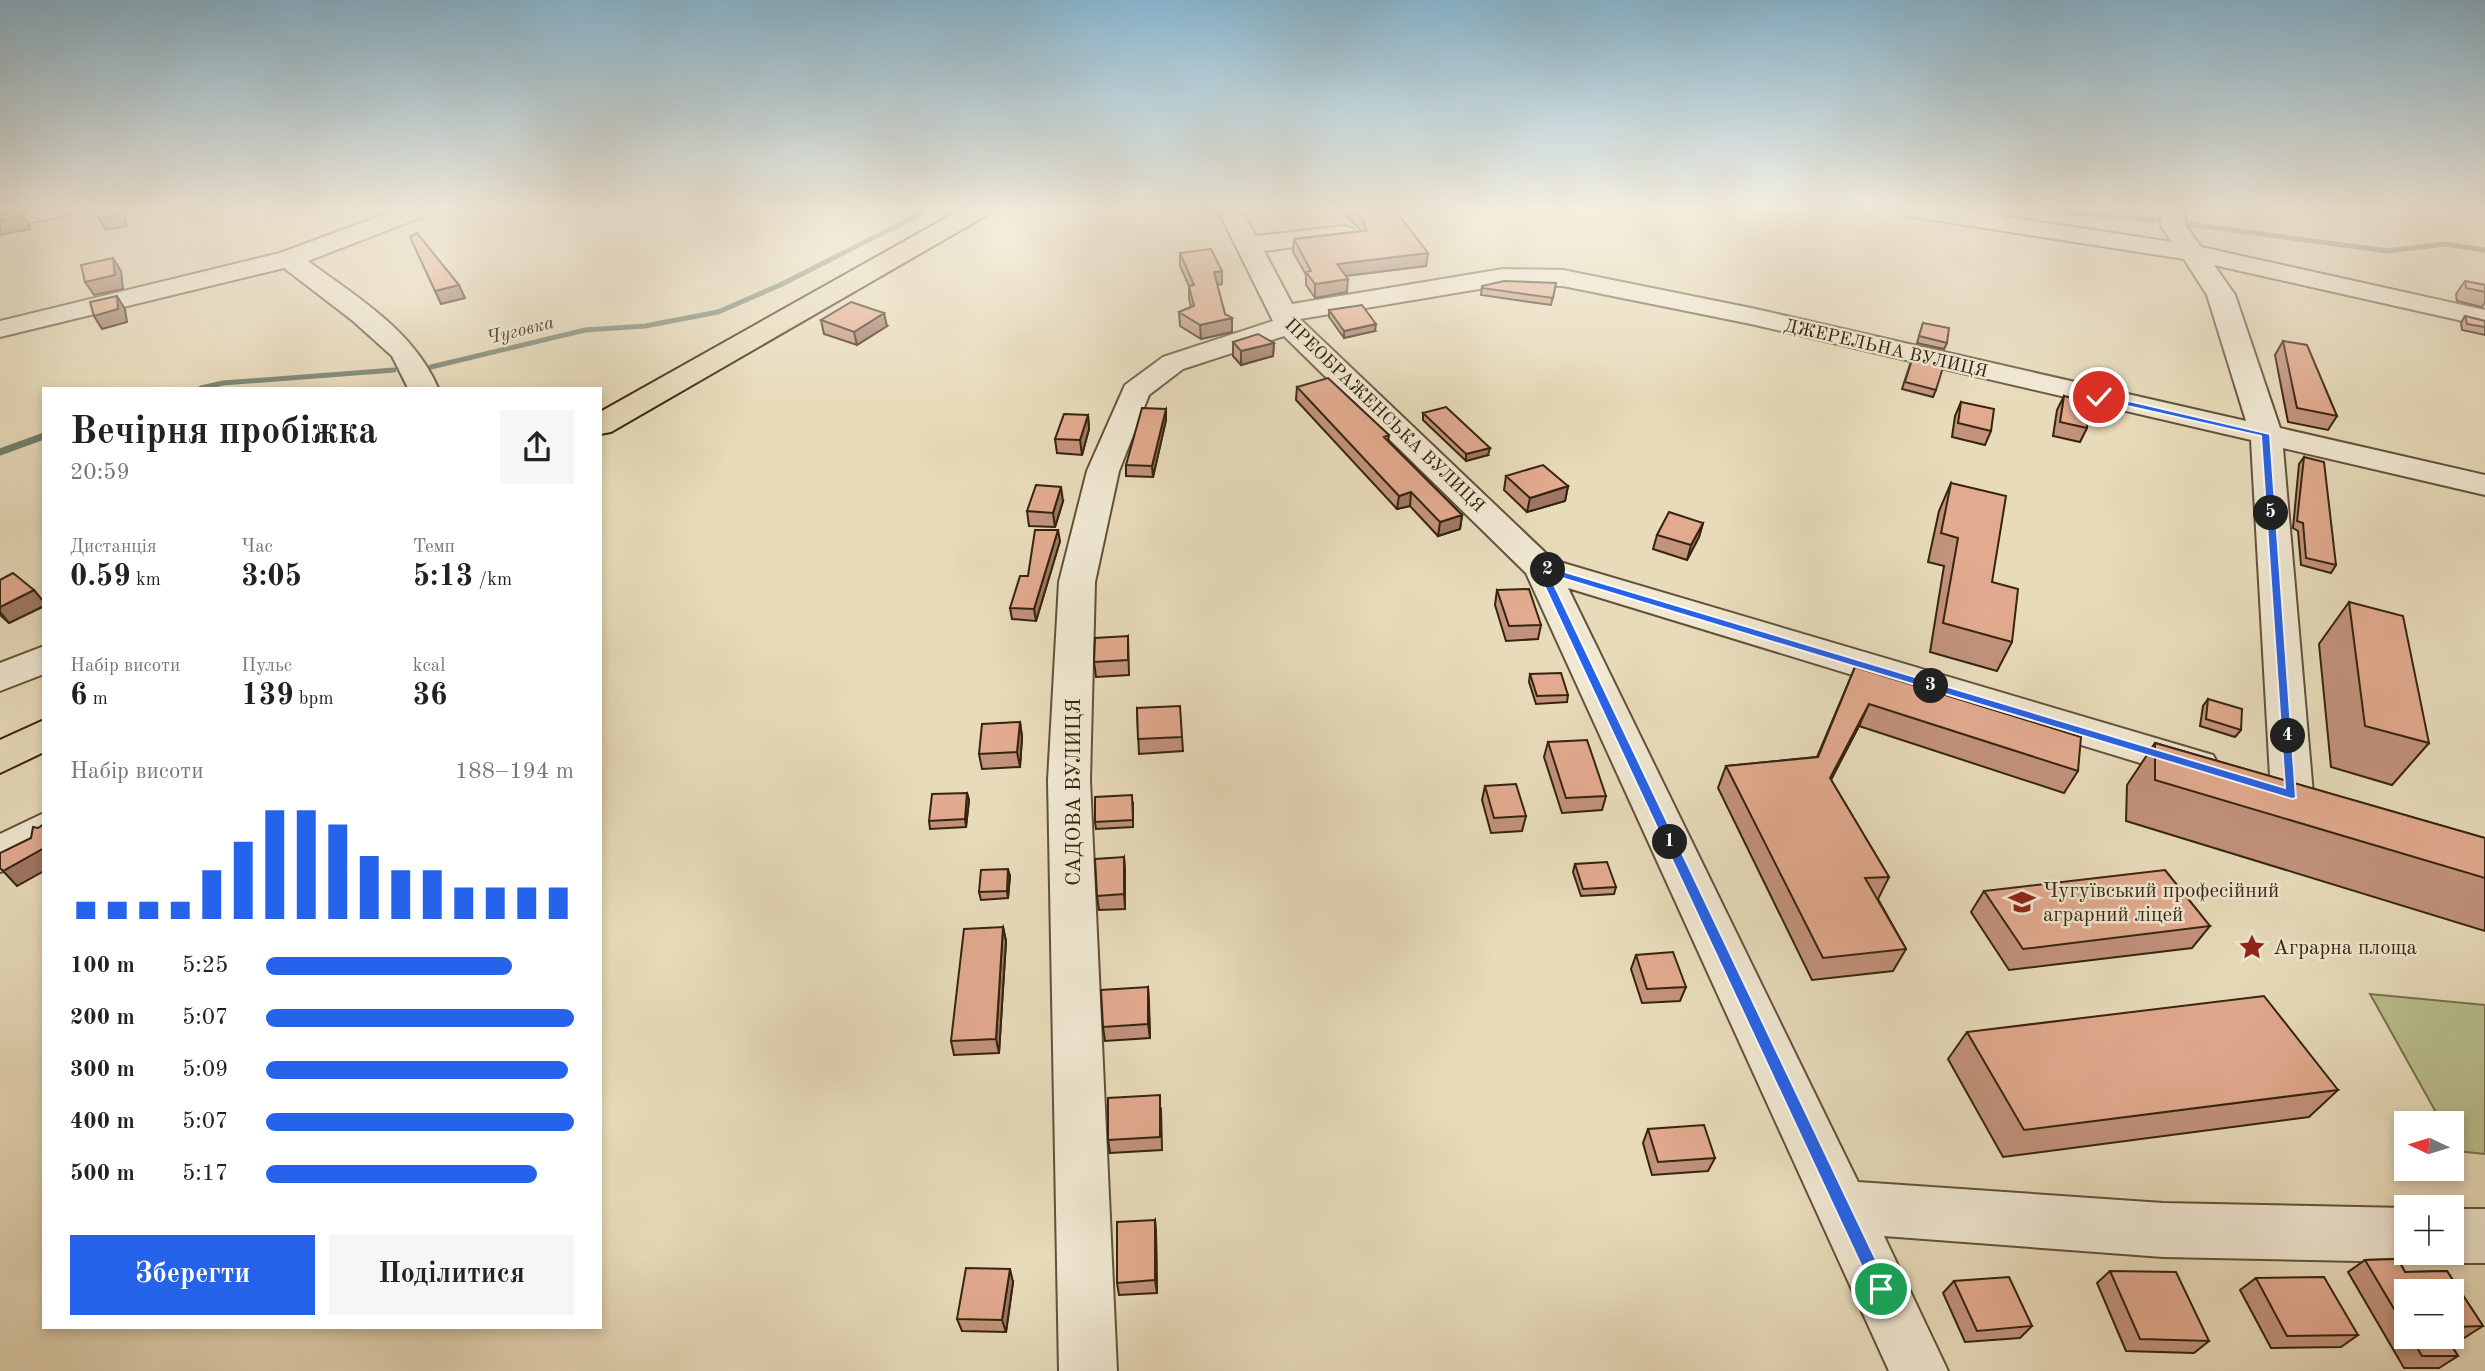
<!DOCTYPE html>
<html lang="uk">
<head>
<meta charset="utf-8">
<style>
	body { margin:0; font-family:"Old Standard TT",serif; background:#f6f6f6; color:#222; height:100vh; display:flex; flex-direction:column; font-size:26px; white-space:nowrap }
	* { box-sizing:border-box; margin:0 }
	p { font-size:23px; color:#767676 }
	.icon { flex:none; width:38px; height:38px; fill:none; stroke:currentColor; stroke-width:2; stroke-linecap:round; stroke-linejoin:round }
	.map { position:relative; flex:1; overflow:hidden }
	.details { position:absolute; left:42px; top:387px; width:560px; height:942px; display:flex; flex-direction:column; background:#fff; border-radius:0px; box-shadow:0 4px 10px #0003 }
	.details>* { flex:none }
	.needle { width:46px; rotate:274deg }
	.controls { position:absolute; left:2394px; top:1111px; display:grid; gap:14px }
	.controls a { display:grid; place-items:center; width:70px; height:70px; border-radius:0px; background:#fff; box-shadow:0 4px 10px #0003; font-size:35px }
	.pin { position:absolute; display:grid; place-items:center; width:60px; height:60px; color:#fff; margin:-30px; border:4px solid #fff; border-radius:50%; box-shadow:0 2px 7px #0007 }
	.km { position:absolute; width:35px; height:35px; margin:-18px; border-radius:50%; background:#222; color:#fff; font-size:19px; line-height:35px; text-align:center }
	.round { display:grid; place-items:center; flex:none; width:74px; height:74px; border-radius:0px; background:#f6f6f6 }
	.summary { display:flex; align-items:center; justify-content:space-between; height:119px; padding:0 28px }
	h1 { font-size:38px; font-weight:700; line-height:52px }
	.metrics { display:grid; grid-template-columns:repeat(3,1fr); gap:10px; height:119px; padding:7px 28px }
	.metrics div { display:grid; align-content:center }
	.metrics b { font-size:30px; font-weight:700 }
	.metrics small { font-size:19px; font-weight:400 }
	.metrics p { font-size:19px }
	.chart { height:196px; padding:14px 28px }
	.chart p { display:flex; justify-content:space-between }
	.chart svg { width:100%; height:126px; margin-top:7px; stroke:#2563eb; stroke-width:6 }
	.primary-button { display:flex; gap:14px; margin-top:auto; padding:14px 28px }
	.primary-button a { flex:1; height:80px; border-radius:0px; background:#2563eb; color:#fff; font-size:28px; font-weight:700; line-height:80px; text-align:center }
	.primary-button a+a { background:#f6f6f6; color:#222 }
	ul { padding:0 28px; list-style:none; font-size:23px }
	li { display:grid; grid-template-columns:112px 84px 1fr; align-items:center; height:52px }
	li i { height:18px; border-radius:9px; background:#2563eb }
	.map>svg:first-child { display:block }
	.green { fill:#b9bf8d; stroke:#78724e; stroke-width:2 }
	.lines { fill:none; stroke-linecap:round; stroke-linejoin:round }
	.stream-far1 { stroke:#717f6d; stroke-width:5 }
	.stream { stroke:#717f6d; stroke-width:7 }
	.minor-casing { stroke:#62523a; stroke-width:4 }
	.highway-casing { stroke:#36240f; stroke-width:4 }
	.minor { fill:#f0e8d2; fill-rule:evenodd }
	.highway { fill:#e8dbba; fill-rule:evenodd }
	.wall { fill:#c2927b; stroke:#36240f; stroke-width:2; fill-rule:evenodd }
	.shaded-wall { fill:#9e7764; stroke:#36240f; stroke-width:2 }
	.building { fill:#e2aa8f; stroke:#36240f; stroke-width:2 }
	.route { fill:#2563eb; stroke:#fff; stroke-width:2 }
	.labels { text-anchor:middle; stroke-width:5; stroke-linejoin:round; paint-order:stroke }
	.far-street-label { font-size:18px; fill:#36240f; stroke:#f0e8d2 }
	.far-water-label { font-size:19px; font-style:italic; fill:#53513e; stroke:#f0e8d2 }
	.street-label { font-size:21px; fill:#36240f; stroke:#f0e8d2 }
	.poi-label { font-size:21px; fill:#36240f; stroke:#f0e8d2; text-anchor:start }
</style>
</head>
<body>
<div class="map">
<svg width="2485" height="1371" viewBox="0 0 2485 1371">
	<rect width="100%" height="100%" fill="#e8dbba"/>
	<filter id="stains"><feTurbulence type="fractalNoise" baseFrequency=".00286" numOctaves="4"/><feColorMatrix values="0 0 0 0 .2 0 0 0 0 .09 0 0 0 0 .02 0 0 0 .5 -.17"/></filter>
	<radialGradient id="worn" r=".72"><stop offset=".6" stop-color="#630" stop-opacity="0"/><stop offset="1" stop-color="#630" stop-opacity=".3"/></radialGradient>
	<path class="green" d="M2370,994L2485,1005V1154L2457,1151L2452,1142V1124L2442,1123Z"/>
	<g class="lines">
		<path class="stream-far1" d="M2034,210L2158,220L2387,251L2445,244L2485,250
			M431,367L585,330L645,326L718,312L780,285L928,210
			M201,388L223,383L394,370"/>
		<path class="stream" d="M0,452L44,436"/>
		<g class="minor-casing">
			<path id="minor" d="M20,210H71L68,215L0,228V214Z
				M396,210H430L427,215L308,261C357,297 414,331 438,388H408L392,356L353,321L284,268L0,337V321L280,253Z
				M1218,210H1242L1256,236L1344,226L1353,229L1357,234L1353,239L1264,251L1292,304L1503,269L1563,270L1751,308L2246,421L2207,295L2184,259L1914,217L1905,215L1902,210H1961L2172,242L2161,226L2160,210H2184L2186,226L2201,247L2485,310V326L2214,265L2235,295L2280,428L2485,475V495L2283,448L2313,794L2307,805L2292,810L2277,805L2271,794L2251,440L1751,324L1563,286L1503,285L1300,319L1553,560L2213,755L2219,766L2213,777L2199,781L1568,588L1858,1182L2163,1203L2406,1208V1253L2425,1254L2406,1262L2163,1257L1884,1236L1948,1371H1889L1526,573L1284,336L1183,369L1149,395L1119,471L1095,582L1090,780L1117,1371H1059L1048,780L1059,582L1087,471L1125,385L1163,357L1273,321Z
				M44,646V674L0,691V663Z
				M44,813V850L15,867L0,872V834Z
				M2452,1209H2485V1263H2452L2433,1255L2452,1253Z"/>
		</g>
		<g class="highway-casing">
			<path id="highway" d="M960,210H990L987,215L611,432L600,434V412Z
				M44,720V752L0,773V740Z"/>
		</g>
		<use href="#minor" class="minor"/>
		<use href="#highway" class="highway"/>
	</g>
	<path class="wall" d="M1345,210H1395L1426,266L1345,276L1347,292L1315,298L1306,285V275L1293,252L1294,239L1361,231L1344,213Z
		M1180,253L1222,271V284L1217,285L1225,314L1232,318V332L1201,339L1180,326L1179,312L1191,307L1189,299V286L1180,266Z
		M2465,281L2485,285V302L2482,307L2457,301L2456,294Z
		M1556,283L1551,305L1481,295L1482,286Z
		M1329,310L1375,331L1344,338L1329,317Z
		M2465,316L2485,321V335L2462,330L2461,323Z
		M821,320L887,326L857,345L824,334Z
		M1923,323L1947,343L1944,349L1917,343Z
		M2283,341L2337,416L2328,430L2288,422L2275,355Z
		M1233,342L1274,343L1273,356L1241,365L1233,356Z
		M1910,364L1936,390L1933,397L1902,389Z
		M1297,387L1389,435L1388,441L1462,515L1460,529L1438,536L1410,506L1397,509L1296,400Z
		M2064,396L2087,428L2080,442L2053,436L2057,410Z
		M1961,402L1991,431L1985,445L1952,437L1955,416Z
		M1166,409V420L1153,477L1126,476V465Z
		M1423,413L1488,455L1466,461L1423,420Z
		M1088,415L1089,429L1082,455L1057,453L1055,439Z
		M2304,457L2336,565L2331,573L2301,565L2298,531L2293,528L2299,464Z
		M1506,476L1568,486L1565,501L1527,512L1504,490Z
		M1951,483L2012,642L1997,671L1930,652L1944,566L1928,562L1939,511Z
		M1063,501L1055,527L1029,526L1027,511Z
		M1703,523L1699,537L1687,560L1653,549L1657,535Z
		M1060,541L1036,621L1012,619L1010,608L1028,576Z
		M0,580L44,602V606L9,623L0,615Z
		M1497,590L1541,625L1538,639L1506,641L1495,605Z
		M2349,602L2429,743L2392,785L2331,767L2319,644Z
		M1128,636L1129,675L1096,677L1094,662Z
		M1855,667L2078,771L2064,793L1859,726L1831,780L1889,877L1878,899L1906,949L1893,971L1812,980L1718,788L1726,766L1817,757Z
		M1530,674L1568,695L1567,702L1536,704L1529,682Z
		M2208,699L2241,730L2235,737L2200,726L2203,706Z
		M1137,708L1182,737L1183,751L1139,754Z
		M1020,722L1022,737L1020,767L982,769L979,754Z
		M1548,742L1606,796L1602,810L1562,813L1544,757Z
		M2155,743L2485,838V931L2126,821L2127,785Z
		M1485,786L1526,816L1522,831L1491,833L1482,800Z
		M967,793L969,800L966,827L930,829L929,821Z
		M1133,803V827L1096,829L1095,822Z
		M1124,857L1125,872V909L1099,910L1097,896Z
		M1575,864L1616,887L1614,894L1581,896L1573,872Z
		M1010,876L1008,898L981,900L979,892Z
		M1984,891L2210,926L2192,948L2009,970L1971,912Z
		M1003,927L1006,941L999,1053L954,1055L951,1041Z
		M1636,955L1686,987L1680,1001L1642,1003L1631,969Z
		M1148,987L1150,1038L1105,1041L1103,1027Z
		M1967,1032L2338,1090L2309,1117L2003,1157L1948,1059Z
		M1161,1109L1162,1150L1110,1153L1108,1140Z
		M1648,1129L1715,1158L1708,1171L1652,1175L1643,1143Z
		M1155,1220L1156,1233L1157,1293L1119,1295L1117,1283Z
		M2398,1259L2405,1272L2447,1271L2483,1326L2464,1338H2447L2458,1356L2439,1368H2404L2348,1272L2365,1260ZM2406,1292H2452V1337H2406Z
		M2110,1271L2209,1341L2194,1353L2126,1351L2097,1283Z
		M2256,1278L2358,1335L2341,1347L2271,1348L2240,1290Z
		M1954,1281L2032,1326L2020,1338L1965,1342L1943,1293Z
		M1013,1282L1006,1332L962,1331L957,1319Z"/>
	<path class="shaded-wall" d="M0,210H14L0,212Z
		M119,210H130L124,211L127,226L106,230L99,219Z
		M21,212L29,225L30,229L0,235V220Z
		M1428,253L1426,266L1336,277L1337,264Z
		M113,258L121,271L123,289L94,295L85,282Z
		M1222,271V284L1214,285V272Z
		M1348,279L1347,292L1315,298V284Z
		M459,285L465,298L441,304L435,291Z
		M117,296L125,309L127,322L102,329L94,316Z
		M884,313L887,326L857,345L854,332Z
		M1232,318V332L1201,339L1200,325Z
		M1376,324L1375,331L1344,338V331Z
		M1274,343L1273,356L1241,365V351Z
		M1166,409V420L1153,477L1152,466Z
		M1088,415L1089,429L1082,455L1080,440Z
		M1490,448L1488,455L1466,461V454Z
		M1568,486L1565,501L1527,512L1530,498Z
		M1061,487L1063,501L1055,527L1053,513Z
		M1411,492L1410,506L1397,509L1399,496Z
		M1462,515L1460,529L1438,536L1440,522Z
		M1703,523L1699,537L1687,560L1691,545Z
		M1058,530L1060,541L1036,621L1034,609Z
		M34,590L44,602V606L9,623L0,612V607Z
		M1869,704L1859,726L1820,800L1830,778Z
		M1020,722L1022,737L1020,767L1017,752Z
		M967,793L969,800L966,827L965,819Z
		M44,848V871L17,886L3,871Z
		M1124,857L1125,872V909L1124,894Z
		M1008,869L1010,876L1008,898L1007,891Z
		M1003,927L1006,941L999,1053L996,1039Z
		M1148,987L1149,1001L1150,1038L1148,1024Z
		M1155,1220L1156,1233L1157,1293L1155,1280Z
		M1010,1269L1013,1282L1006,1332L1002,1320Z"/>
	<path class="building" d="M97,210H119L120,214L99,219Z
		M1353,210H1395L1428,253L1337,264L1348,279L1315,284L1306,272L1311,271L1294,239L1367,231L1362,219Z
		M21,212V216L0,220V216Z
		M417,233L459,285L435,291L410,237Z
		M1211,249L1222,271L1214,272L1225,314L1232,318L1200,325L1179,312L1194,306L1189,286L1194,285L1180,253Z
		M113,258L115,275L85,282L81,265Z
		M1504,281L1556,283L1553,298L1482,288V286Z
		M2465,281L2485,285V292L2466,288Z
		M117,296L118,309L94,316L90,302Z
		M851,302L884,313L854,332L821,320Z
		M1362,305L1376,324L1344,331L1329,310Z
		M2465,316L2485,321V327L2467,324Z
		M1923,323L1949,328L1947,343L1919,336Z
		M1258,334L1274,343L1241,351L1233,342Z
		M2283,341L2307,345L2337,416L2297,408Z
		M1913,357L1944,364L1936,390L1905,382Z
		M1328,378L1389,435L1384,437L1462,515L1440,522L1411,492L1399,496L1297,387Z
		M2064,396L2090,402L2087,428L2060,422Z
		M1961,402L1994,409L1991,431L1958,423Z
		M1446,407L1490,448L1466,454L1423,413Z
		M1142,408L1166,409L1152,466L1126,465Z
		M1064,414L1088,415L1080,440L1055,439Z
		M2304,457L2324,462L2336,565L2306,558L2303,523L2297,521Z
		M1543,465L1568,486L1530,498L1506,476Z
		M1951,483L2006,496L1992,582L2018,589L2012,642L1943,623L1958,538L1941,533Z
		M1036,485L1061,487L1053,513L1027,511Z
		M1669,512L1703,523L1691,545L1657,535Z
		M1035,530H1058L1034,609L1010,608L1020,576H1028Z
		M13,573L34,590L0,607V580Z
		M1529,589L1541,625L1509,626L1497,590Z
		M2349,602L2403,616L2429,743L2365,726Z
		M1128,636V660L1094,662L1095,638Z
		M1855,667L2081,737L2078,771L1869,704L1830,778L1889,877L1865,878L1906,949L1823,958L1726,766L1818,757Z
		M1561,673L1568,695L1537,696L1530,674Z
		M2208,699L2242,709L2241,730L2206,719Z
		M1180,706L1182,737L1138,739L1137,708Z
		M1020,722L1017,752L979,754L982,724Z
		M1587,740L1606,796L1566,798L1548,742Z
		M2155,743L2485,838V878L2155,780Z
		M1516,784L1526,816L1494,818L1485,786Z
		M967,793L965,819L929,821L932,794Z
		M1132,795L1133,820L1095,822V797Z
		M44,824V848L3,871L0,868V853L31,838L33,827L38,828Z
		M1124,857V894L1097,896L1095,859Z
		M1607,862L1616,887L1583,889L1575,864Z
		M1008,869L1007,891L979,892L981,870Z
		M2165,870L2210,926L2023,949L1984,891Z
		M1003,927L996,1039L951,1041L964,929Z
		M1673,952L1686,987L1647,989L1636,955Z
		M1148,987V1024L1103,1027L1101,990Z
		M2264,996L2338,1090L2024,1130L1967,1032Z
		M1160,1095V1137L1108,1140V1098Z
		M1704,1125L1715,1158L1658,1162L1648,1129Z
		M1155,1220V1280L1117,1283V1222Z
		M2398,1259L2405,1272L2447,1271L2483,1326L2452,1327V1292H2406V1329L2365,1260Z
		M966,1268L1010,1269L1002,1320L957,1319Z
		M2110,1271L2176,1272L2209,1341L2140,1339Z
		M2009,1277L2032,1326L1977,1331L1954,1281Z
		M2324,1277L2358,1335L2287,1336L2256,1278Z
		M2411,1337H2446L2458,1356H2422Z"/>
	<linearGradient id="sky" x2="0" y2="1"><stop stop-color="#88b7d0"/><stop offset="0.52" stop-color="#f5efe0"/><stop offset="1" stop-color="#f5efe0" stop-opacity="0"/></linearGradient>
	<rect width="2485" height="402" fill="url(#sky)"/>
	<path class="route" d="M2099,394L2270,434L2296,798L2292,799L1549,574L1887,1283V1295L1881,1298L1875,1295L1536,568L1545,566L2285,788L2261,436L2096,399Z"/>
	<defs>
		<g id="school-bare" transform="scale(2.1)"><path d="M0-5L7-2L0 1L-7-2ZM-4 1L0 2.5L4 1V4Q0 6-4 4Z" fill="#8f2418" stroke="#f0e8d2" stroke-width="2.5" paint-order="stroke"/></g>
		<g id="sight-bare" transform="scale(2.1)"><path d="M0-6L1.8-2.2L6-1.7L2.9 1.2L3.7 5.4L0 3.3L-3.7 5.4L-2.9 1.2L-6-1.7L-1.8-2.2Z" fill="#8f2418" stroke="#f0e8d2" stroke-width="2.5" paint-order="stroke"/></g>
	</defs>
	<g fill-rule="evenodd">
		<use href="#school-bare" x="2022" y="902"/>
		<use href="#sight-bare" x="2252" y="947"/>
	</g>
	<g class="labels">
		<g class="far-street-label">
			<text transform="translate(1886 348) rotate(13)" y="6">ДЖЕРЕЛЬНА ВУЛИЦЯ</text>
			<text transform="translate(1385 415) rotate(44)" y="6">ПРЕОБРАЖЕНСЬКА ВУЛИЦЯ</text>
		</g>
		<g class="far-water-label">
			<text transform="translate(520 329) rotate(-14)" y="7">Чуговка</text>
		</g>
		<g class="street-label">
			<text transform="translate(1073 792) rotate(-90)" y="7">САДОВА ВУЛИЦЯ</text>
		</g>
		<g class="poi-label">
			<text x="2043" y="897">Чугуївський професійний<tspan x="2043" dy="24">аграрний ліцей</tspan></text>
			<text x="2273" y="954">Аграрна площа</text>
		</g>
	</g>
	<rect width="100%" height="100%" filter="url(#stains)"/>
	<rect width="100%" height="100%" fill="url(#worn)"/>
</svg>
<div class="controls">
<a><svg class="needle" viewBox="-14 -14 28 28"><path d="M0-13l5 13h-10z" fill="#e53935"/><path d="M0 13l5-13h-10z" fill="#767676"/></svg></a>
<a>+</a>
<a>−</a>
</div>
<div class="pin" style="left:1881px;top:1289px;background:#1e9e55"><svg class="icon" aria-label="arrive" viewBox="0 0 24 24"><path d="M6 21V4h12l-3 4 3 4H6"/></svg></div>
<div class="pin" style="left:2099px;top:397px;background:#d93025"><svg class="icon" aria-label="check" viewBox="0 0 24 24"><path d="M5 12l5 5 9-10"/></svg></div>
<b class="km" style="left:1670px;top:842px">1</b>
<b class="km" style="left:1548px;top:570px">2</b>
<b class="km" style="left:1931px;top:686px">3</b>
<b class="km" style="left:2288px;top:736px">4</b>
<b class="km" style="left:2271px;top:513px">5</b>
<section class="details">
<div class="summary"><div><h1>Вечірня пробіжка</h1><p>20:59</p></div><a class="round"><svg class="icon" aria-label="share" viewBox="0 0 24 24"><path d="M12 15V3M7 8l5-5 5 5M5 13v7h14v-7"/></svg></a></div>
<div class="metrics">
<div><p>Дистанція</p><b>0.59<small> km</small></b></div>
<div><p>Час</p><b>3:05</b></div>
<div><p>Темп</p><b>5:13<small> /km</small></b></div>
</div>
<div class="metrics">
<div><p>Набір висоти</p><b>6<small> m</small></b></div>
<div><p>Пульс</p><b>139<small> bpm</small></b></div>
<div><p>kcal</p><b>36</b></div>
</div>
<div class="chart"><p><span>Набір висоти</span>188–194 m</p>
<svg viewBox="0 0 160 44" preserveAspectRatio="none"><path d="M5 44V38M15 44V38M25 44V38M35 44V38M45 44V27M55 44V17M65 44V6M75 44V6M85 44V11M95 44V22M105 44V27M115 44V27M125 44V33M135 44V33M145 44V33M155 44V33"/></svg>
</div>
<ul>
<li><b>100 m</b>5:25<i style="width:80%"></i></li>
<li><b>200 m</b>5:07<i style="width:100%"></i></li>
<li><b>300 m</b>5:09<i style="width:98%"></i></li>
<li><b>400 m</b>5:07<i style="width:100%"></i></li>
<li><b>500 m</b>5:17<i style="width:88%"></i></li>
</ul>
<div class="primary-button"><a>Зберегти</a><a>Поділитися</a></div>
</section>
</div>
</body>
</html>
